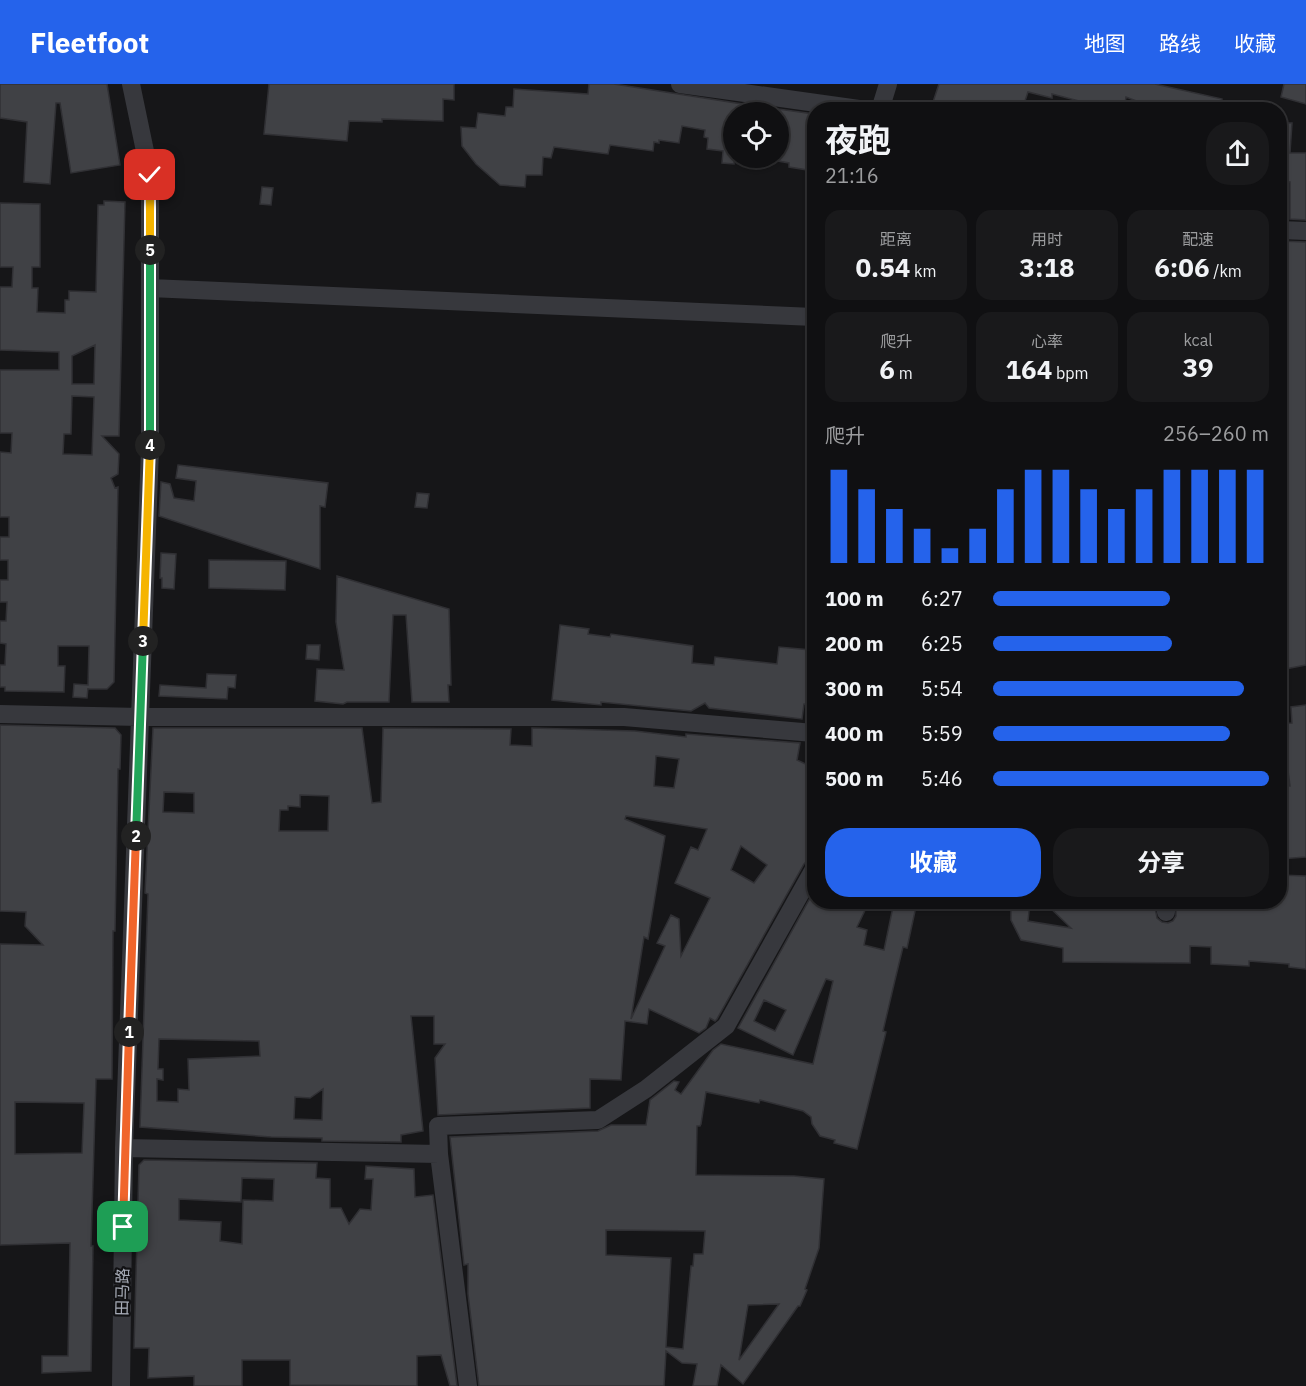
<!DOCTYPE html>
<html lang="zh">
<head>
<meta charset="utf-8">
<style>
	body { margin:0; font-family:"IBM Plex Sans","Noto Sans SC",sans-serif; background:#19191b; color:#f1f3f6; height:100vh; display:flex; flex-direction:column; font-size:22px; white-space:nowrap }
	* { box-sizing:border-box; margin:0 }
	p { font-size:20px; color:#9c9d9f }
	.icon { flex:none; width:33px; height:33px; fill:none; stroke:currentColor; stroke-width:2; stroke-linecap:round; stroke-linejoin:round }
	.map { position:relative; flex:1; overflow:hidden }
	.side { position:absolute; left:807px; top:18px; width:480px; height:807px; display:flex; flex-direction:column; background:#101012; border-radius:24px; box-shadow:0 2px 4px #0004,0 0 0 2px #303032 }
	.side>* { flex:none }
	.buttons { position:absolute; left:723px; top:18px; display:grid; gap:12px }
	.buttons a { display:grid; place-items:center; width:66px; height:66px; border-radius:50%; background:#101012; box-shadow:0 2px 4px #0004,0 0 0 2px #303032; font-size:30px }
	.pin { position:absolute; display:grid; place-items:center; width:51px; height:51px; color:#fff; margin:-26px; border-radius:12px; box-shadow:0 3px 9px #0006 }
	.km { position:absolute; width:30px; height:30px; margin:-15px; border-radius:50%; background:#222; color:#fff; font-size:16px; line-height:30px; text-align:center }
	.round { display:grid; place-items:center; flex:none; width:63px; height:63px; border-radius:24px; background:#19191b }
	.head { display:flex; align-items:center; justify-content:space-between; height:102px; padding:0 18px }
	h1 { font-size:33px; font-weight:700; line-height:45px }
	.metrics { display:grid; grid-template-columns:repeat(3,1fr); gap:9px; height:102px; padding:6px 18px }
	.metrics div { display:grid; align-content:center; border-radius:15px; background:#19191b; text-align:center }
	.metrics b { font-size:26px; font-weight:700 }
	.metrics small { font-size:16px; font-weight:400 }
	.metrics p { font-size:16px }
	.chart { height:168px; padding:12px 18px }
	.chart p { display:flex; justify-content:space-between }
	.chart svg { width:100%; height:108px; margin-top:6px; stroke:#2563eb; stroke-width:6 }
	.primary-button { display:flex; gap:12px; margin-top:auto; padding:12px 18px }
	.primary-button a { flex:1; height:69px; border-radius:24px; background:#2563eb; color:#fff; font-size:24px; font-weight:700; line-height:69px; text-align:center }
	.primary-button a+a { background:#19191b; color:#f1f3f6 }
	ul { padding:0 18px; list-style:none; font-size:20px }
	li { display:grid; grid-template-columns:96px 72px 1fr; align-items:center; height:45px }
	li i { height:15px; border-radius:8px; background:#2563eb }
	header { display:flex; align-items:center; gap:36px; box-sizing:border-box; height:84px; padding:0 30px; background:#2563eb; color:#fff }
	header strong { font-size:28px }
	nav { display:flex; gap:33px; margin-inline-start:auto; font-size:21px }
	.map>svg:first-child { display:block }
	.building { fill:#404145; stroke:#303034; stroke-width:1.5; fill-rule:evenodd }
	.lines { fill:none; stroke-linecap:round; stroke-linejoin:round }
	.minor { stroke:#37383d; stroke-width:18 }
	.split-1-casing { stroke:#fff; stroke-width:12 }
	.split-2-casing { stroke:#fff; stroke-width:12 }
	.split-3-casing { stroke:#fff; stroke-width:12 }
	.split-4-casing { stroke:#fff; stroke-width:12 }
	.split-5-casing { stroke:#fff; stroke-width:12 }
	.split-6-casing { stroke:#fff; stroke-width:12 }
	.split-1 { stroke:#f0652b; stroke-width:8 }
	.split-2 { stroke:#f0652b; stroke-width:8 }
	.split-3 { stroke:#22a559; stroke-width:8 }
	.split-4 { stroke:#f5b400; stroke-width:8 }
	.split-5 { stroke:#22a559; stroke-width:8 }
	.split-6 { stroke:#f5b400; stroke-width:8 }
	.labels { text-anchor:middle; stroke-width:4.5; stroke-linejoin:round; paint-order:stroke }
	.street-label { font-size:16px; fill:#a8adb8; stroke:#111113 }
</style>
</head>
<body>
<header>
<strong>Fleetfoot</strong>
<nav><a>地图</a><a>路线</a><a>收藏</a></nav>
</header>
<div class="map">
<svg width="1306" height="1302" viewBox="0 0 1306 1302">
	<rect width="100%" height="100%" fill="#161618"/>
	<path class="building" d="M0,0H107L120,81L71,89L60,19H56L50,100L24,98L27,38L0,34Z
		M269,0H454V16L443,15V37L382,35V38L349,37L347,57L264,50Z
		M589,0H614L755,22V28H734V80L722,79L723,67L707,65L708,54L704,53L705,46L682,42L679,59L659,56V59L654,58L653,67L610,61L608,70L554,63L551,74L543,73L542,91H526L525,103L500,101L476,80L462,62L461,43L476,44L478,29L505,32L506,23H513L514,5L588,10Z
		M939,0H1155L1222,15L1220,26H1160L1126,13L1124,26H1082L1083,18L1052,10V14L1028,8L1022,26H946L932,21Z
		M1284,0H1306V20L1281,13Z
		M778,25L814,30V87L789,83V79L778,77Z
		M1280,39H1292L1290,69H1306V136L1290,135V98L1280,97Z
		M262,103L273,104L271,121L260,120Z
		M104,117L125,118L119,352H102L119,370L118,390L111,394L115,404L118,403L114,598L107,605H88V604L87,614L73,613L74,600L88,601L89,562H58V582H65L64,608L5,607V603H0V581H5L6,560L0,559V537H6L7,518H0V496H8V476H0V453H9V433H0V368L11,369L12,349H0V286H59V268L0,266V203H12L13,183H0V119L40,120V183H32V204H38L37,228L65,229V216H69V207L96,208L98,121H104ZM95,261L94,300H72V272ZM72,312L94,313L92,371L63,370L64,350H71Z
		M1280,157L1306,158V581L1280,586Z
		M178,381L328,399L325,423L320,422V485L159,432L161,398L170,400L174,414L194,417L196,397L176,394Z
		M417,409L429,410L427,424L415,423Z
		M161,469L176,470L174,505L162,504V494H160Z
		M209,476L286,477L285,506L209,504Z
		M337,492L449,525L451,601H448L449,618H412L406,531H393L389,618H347L343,620L315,617L317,585L344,586L336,538Z
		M560,541L589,545L588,550L610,553L611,550L693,562L692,579L714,581L715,573L777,580L779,563L811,566L808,593H814V621L804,620L802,635L709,624L705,619L691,627L601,618V621L552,616Z
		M307,561H320L319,576L306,575Z
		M207,590L236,591L235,604L228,603L227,615L159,612L160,601L206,604Z
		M1306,621V773L1280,775V702H1290L1287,679H1280V640L1292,639L1291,623Z
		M0,641L115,644L121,651L120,685H118L115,847H113L112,995H96L91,1162H93L91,1287L42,1289V1272H68L70,1159L0,1161V860L43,861L25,842L26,828L0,827ZM15,1018L84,1019L82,1069L15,1070Z
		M153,644H362L372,719L381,718L383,644L511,645L510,661L532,662V644L635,647L686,653V650L800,659L797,676L814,684V774L809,775L804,780L717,935L715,937L710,934L706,944L699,949L649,925L647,940L625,937L621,996L590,995V1024L438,1031L435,974L445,960H434V932H411L423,1047L401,1051V1058L322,1057V1054L271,1053L140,1043L148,810L145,809ZM656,672L679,675L674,704L654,702ZM164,708L194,709V729L163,728ZM300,711L329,712L328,747H279L280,726H288V722L300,723ZM626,732L707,745L698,766L691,763L675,799L710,814L681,872L679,835L671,831L657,859L665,862L631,935L644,853L648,855L665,752L625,735ZM741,762L767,781L754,799L731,786ZM159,955L259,957L260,972L188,975L189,1006L178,1005V1018L157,1017V995L163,996V985H158ZM323,1005L322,1036L294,1035L295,1013L310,1014Z
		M1280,791L1306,792V885L1289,883V880L1249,877V882L1211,880V863L1190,862V879L1063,878V864L1021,856L1011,836V818H1030L1028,837L1071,844L1044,818H1154L1157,834L1162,838L1168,839L1173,837L1176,832V818H1280Z
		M814,807V818H869L857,843L867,846L864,861L884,866L894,818H917L907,864L903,863L895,896L883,947L886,948L857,1065L834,1059L835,1056L820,1052L812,1040L811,1033L803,1027L760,1016L759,1019L706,1008L701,1040L700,1042H697L696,1091L794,1092L824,1095L819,1164L805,1205L807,1206L800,1222H798L743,1300L721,1281L717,1302H693L697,1280L682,1279L666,1267L664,1302H479L468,1210V1180L464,1181L450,1053L598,1047L611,1041H646L650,1016L674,997L679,998L675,1006L681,1010L713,966L721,960L813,980L833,897L826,895L793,971L738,944ZM764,916L786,926L775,947L754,937ZM606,1146L705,1147L703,1170H694L693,1182H691L683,1265L666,1263L671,1174L606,1171ZM779,1220L739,1276L748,1221Z
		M144,1076L317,1079L316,1094L330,1095V1124H341L349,1140L360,1125L371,1126L373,1095H365L366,1082L414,1085L415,1113L433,1111L457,1302H450L441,1271L417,1272V1302L290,1301V1276H242V1302H194V1292L148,1294L149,1264H134L139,1081ZM242,1094L274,1095L273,1117L243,1116L242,1160L220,1157L221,1138L179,1136V1115L241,1118Z"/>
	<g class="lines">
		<path class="minor" d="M680,0L866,26
			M880,26L888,0
			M1280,146L1306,147
			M150,204L814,233
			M0,630L140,633H624L814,649
			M1165,818L1166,828
			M124,1064L439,1070L468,1302
			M439,1070L438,1042L598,1036L646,1005L726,942L814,785
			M121,1302L124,1064L150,365V91L131,0"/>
	</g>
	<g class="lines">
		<g class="split-1-casing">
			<path id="split-1" d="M123,1143L129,948"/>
		</g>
		<g class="split-2-casing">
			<path id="split-2" d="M129,948L136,752"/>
		</g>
		<g class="split-3-casing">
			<path id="split-3" d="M136,752L143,557"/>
		</g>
		<g class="split-4-casing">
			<path id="split-4" d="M143,557L150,361"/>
		</g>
		<g class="split-5-casing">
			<path id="split-5" d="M150,361V166"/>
		</g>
		<g class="split-6-casing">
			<path id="split-6" d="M150,166V91"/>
		</g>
		<use href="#split-1" class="split-1"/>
		<use href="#split-2" class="split-2"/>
		<use href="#split-3" class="split-3"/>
		<use href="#split-4" class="split-4"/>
		<use href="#split-5" class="split-5"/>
		<use href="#split-6" class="split-6"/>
	</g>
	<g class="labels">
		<g class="street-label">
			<text transform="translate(122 1208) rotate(-89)" y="6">田马路</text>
		</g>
	</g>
</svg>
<div class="buttons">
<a><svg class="icon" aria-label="locate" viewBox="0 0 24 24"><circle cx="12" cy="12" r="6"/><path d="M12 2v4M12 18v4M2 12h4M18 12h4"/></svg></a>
</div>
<div class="pin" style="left:123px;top:1143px;background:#1e9e55"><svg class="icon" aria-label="arrive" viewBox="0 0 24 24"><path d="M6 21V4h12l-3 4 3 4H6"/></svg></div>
<div class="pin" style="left:150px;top:91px;background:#d93025"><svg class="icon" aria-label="check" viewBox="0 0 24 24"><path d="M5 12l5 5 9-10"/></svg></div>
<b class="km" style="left:129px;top:948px">1</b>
<b class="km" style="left:136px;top:752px">2</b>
<b class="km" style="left:143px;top:557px">3</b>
<b class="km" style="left:150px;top:361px">4</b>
<b class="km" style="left:150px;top:166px">5</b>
<section class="side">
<div class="head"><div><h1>夜跑</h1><p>21:16</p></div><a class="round"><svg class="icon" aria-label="share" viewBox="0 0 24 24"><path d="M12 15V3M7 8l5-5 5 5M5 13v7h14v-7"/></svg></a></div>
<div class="metrics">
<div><p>距离</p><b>0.54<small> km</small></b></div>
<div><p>用时</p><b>3:18</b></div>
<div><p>配速</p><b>6:06<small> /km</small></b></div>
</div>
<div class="metrics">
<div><p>爬升</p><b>6<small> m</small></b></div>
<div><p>心率</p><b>164<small> bpm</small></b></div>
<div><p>kcal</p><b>39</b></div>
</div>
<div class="chart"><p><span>爬升</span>256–260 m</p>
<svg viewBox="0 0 160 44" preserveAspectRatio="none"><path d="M5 44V6M15 44V14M25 44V22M35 44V30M45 44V38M55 44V30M65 44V14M75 44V6M85 44V6M95 44V14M105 44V22M115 44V14M125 44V6M135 44V6M145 44V6M155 44V6"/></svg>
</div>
<ul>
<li><b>100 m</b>6:27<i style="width:64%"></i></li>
<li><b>200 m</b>6:25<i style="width:65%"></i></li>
<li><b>300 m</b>5:54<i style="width:91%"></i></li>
<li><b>400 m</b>5:59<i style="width:86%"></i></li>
<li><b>500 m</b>5:46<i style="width:100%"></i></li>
</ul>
<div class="primary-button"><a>收藏</a><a>分享</a></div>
</section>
</div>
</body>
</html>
